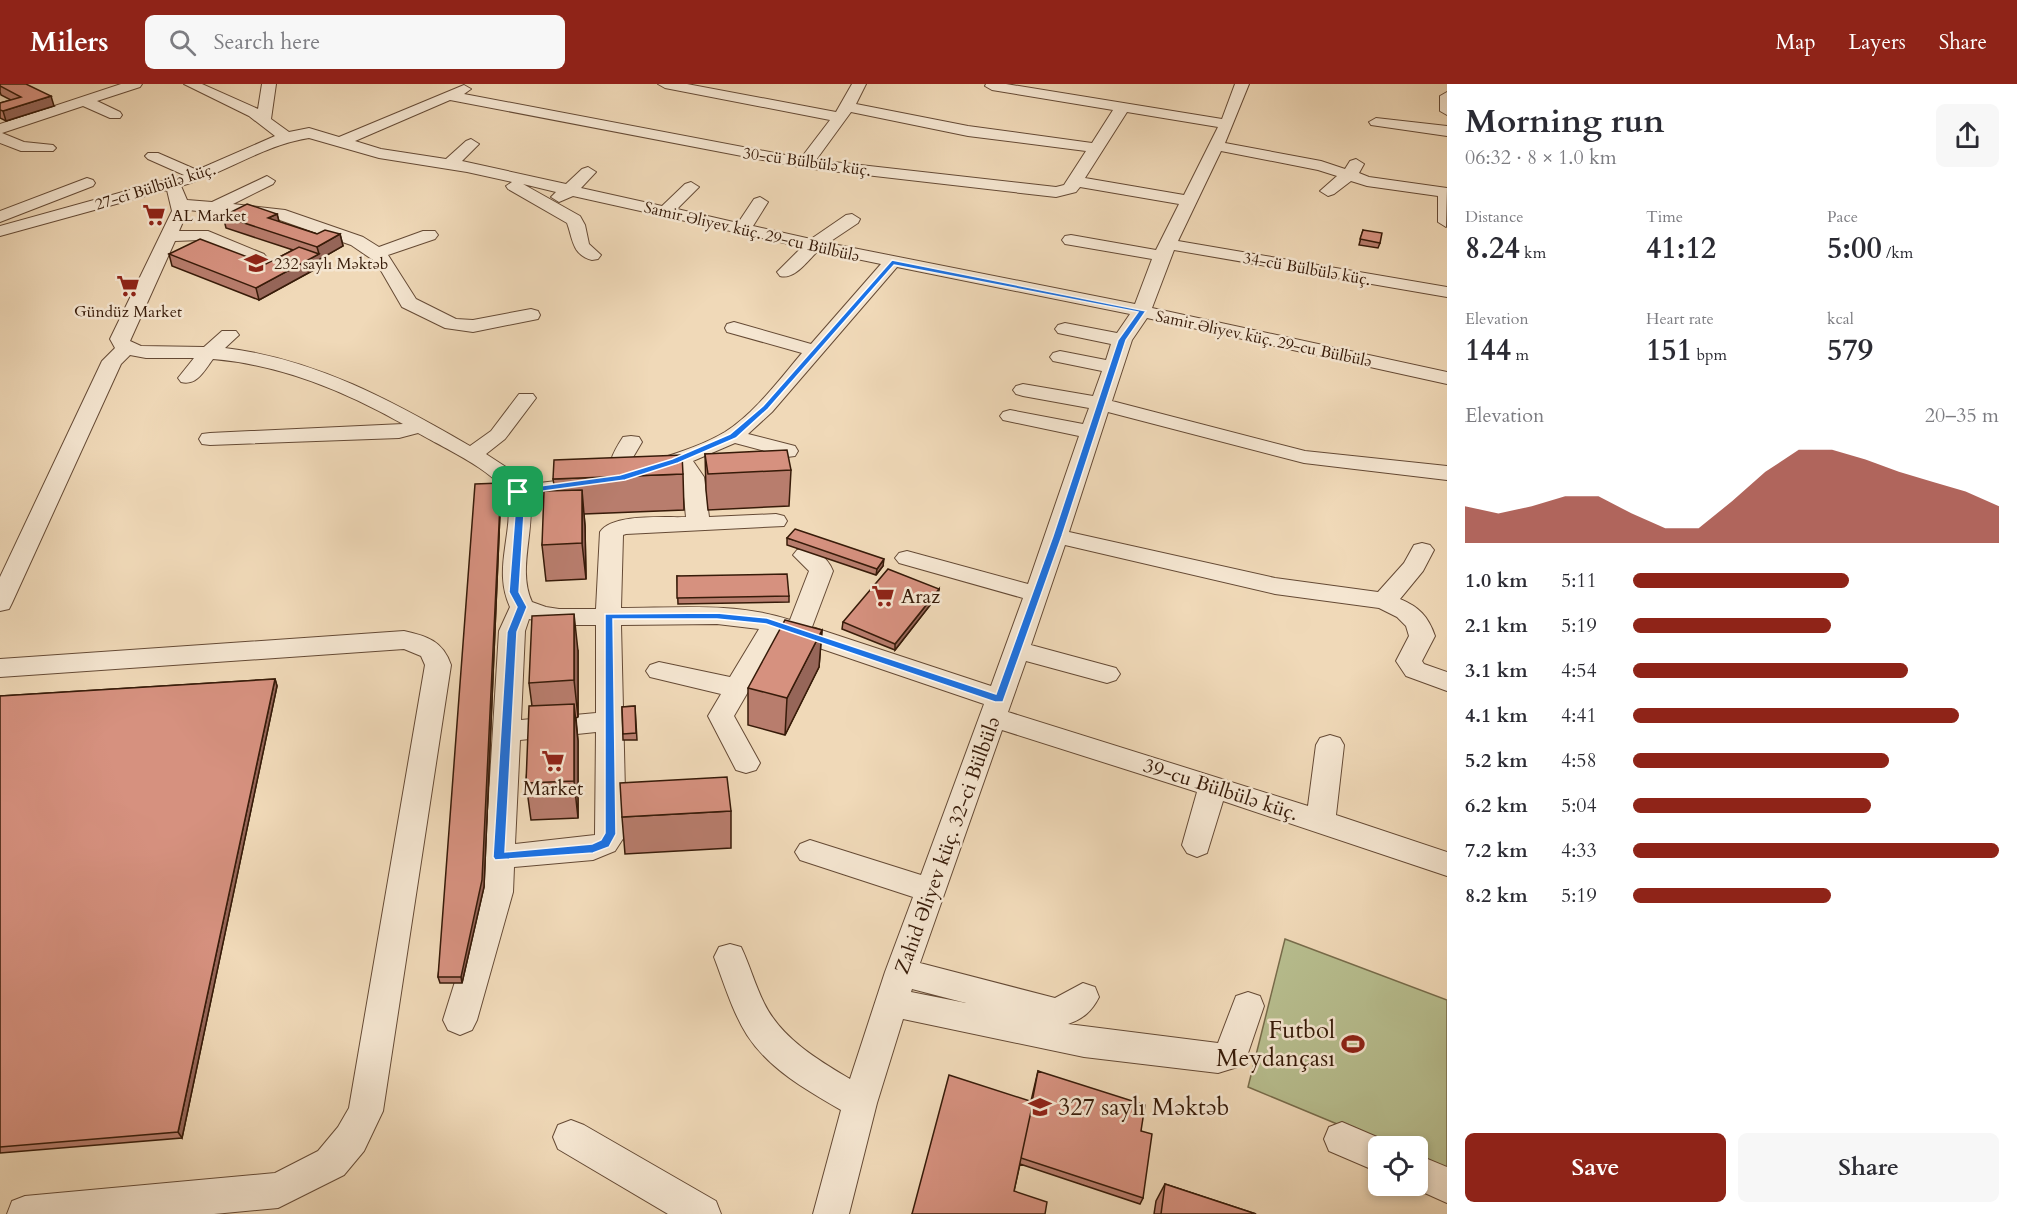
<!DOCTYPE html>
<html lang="en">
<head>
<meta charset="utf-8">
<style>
	body { margin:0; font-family:Cardo,serif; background:#f7f7f7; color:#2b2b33; height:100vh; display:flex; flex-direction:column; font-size:22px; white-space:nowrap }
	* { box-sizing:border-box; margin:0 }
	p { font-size:20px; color:#7c7c81 }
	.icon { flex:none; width:33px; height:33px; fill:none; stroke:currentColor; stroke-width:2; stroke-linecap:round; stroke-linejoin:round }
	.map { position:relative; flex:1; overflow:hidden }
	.drawer { display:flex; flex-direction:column; background:#fff; width:570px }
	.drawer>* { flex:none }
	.buttons { position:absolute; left:1368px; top:1052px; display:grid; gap:12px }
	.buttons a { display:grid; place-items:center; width:60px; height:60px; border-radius:9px; background:#fff; box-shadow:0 3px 9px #0003; font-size:30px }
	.pin { position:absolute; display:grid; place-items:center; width:51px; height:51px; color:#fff; margin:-26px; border-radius:12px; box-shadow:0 3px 9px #0006 }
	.round { display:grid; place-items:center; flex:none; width:63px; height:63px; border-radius:9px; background:#f7f7f7 }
	.summary { display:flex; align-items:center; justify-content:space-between; height:102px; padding:0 18px }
	h1 { font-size:33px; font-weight:700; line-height:45px }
	.stats { display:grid; grid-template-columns:repeat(3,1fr); gap:9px; height:102px; padding:6px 18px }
	.stats div { display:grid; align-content:center }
	.stats b { font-size:30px; font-weight:700 }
	.stats small { font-size:16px; font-weight:400 }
	.stats p { font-size:16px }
	.chart { height:168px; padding:12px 18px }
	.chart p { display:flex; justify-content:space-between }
	.chart svg { width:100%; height:108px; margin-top:6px; fill:#8f2418; opacity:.7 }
	.action { display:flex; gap:12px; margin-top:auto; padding:12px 18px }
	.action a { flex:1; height:69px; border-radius:9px; background:#8f2418; color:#fff; font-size:24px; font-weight:700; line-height:69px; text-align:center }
	.action a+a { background:#f7f7f7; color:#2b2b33 }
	ul { padding:0 18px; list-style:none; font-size:20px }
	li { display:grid; grid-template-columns:96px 72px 1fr; align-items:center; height:45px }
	li i { height:15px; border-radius:8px; background:#8f2418 }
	header { display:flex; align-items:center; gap:36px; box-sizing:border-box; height:84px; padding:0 30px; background:#8f2418; color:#fff }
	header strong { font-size:28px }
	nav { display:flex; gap:33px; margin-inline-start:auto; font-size:21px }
	.search { width:420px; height:54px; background:#f7f7f7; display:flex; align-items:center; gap:15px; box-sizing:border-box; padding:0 21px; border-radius:9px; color:#7c7c81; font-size:22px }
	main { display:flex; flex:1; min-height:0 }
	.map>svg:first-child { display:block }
	.green { fill:#b8bf90; stroke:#786d4c; stroke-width:1.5 }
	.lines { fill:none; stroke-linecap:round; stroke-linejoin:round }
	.minor-casing { stroke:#654a35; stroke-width:2 }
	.minor { fill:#f5e6d1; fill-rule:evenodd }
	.wall { fill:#b87d6d; stroke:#371b09; stroke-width:1.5 }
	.shaded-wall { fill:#966659; stroke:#371b09; stroke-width:1.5 }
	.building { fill:#d6917f; stroke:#371b09; stroke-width:1.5 }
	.route { fill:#1a73e8; stroke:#fff; stroke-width:1.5; fill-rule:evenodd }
	.labels { text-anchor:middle; stroke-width:5; stroke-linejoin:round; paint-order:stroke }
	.far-street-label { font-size:16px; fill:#371b09; stroke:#f5e6d1 }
	.far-poi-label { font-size:16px; fill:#371b09; stroke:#f5e6d1; text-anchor:start }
	.poi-label { font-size:20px; fill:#371b09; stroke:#f5e6d1; text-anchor:start }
	.street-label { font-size:20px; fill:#371b09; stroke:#f5e6d1 }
	.near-poi-label { font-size:24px; fill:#371b09; stroke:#f5e6d1; text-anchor:end }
</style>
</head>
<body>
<header>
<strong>Milers</strong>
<div class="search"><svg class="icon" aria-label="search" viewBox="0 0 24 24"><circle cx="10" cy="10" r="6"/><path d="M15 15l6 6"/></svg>Search here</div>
<nav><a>Map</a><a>Layers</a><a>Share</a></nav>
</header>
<main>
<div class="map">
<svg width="1447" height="1130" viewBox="0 0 1447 1130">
	<rect width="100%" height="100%" fill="#f0d9b8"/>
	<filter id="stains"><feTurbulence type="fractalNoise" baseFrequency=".00333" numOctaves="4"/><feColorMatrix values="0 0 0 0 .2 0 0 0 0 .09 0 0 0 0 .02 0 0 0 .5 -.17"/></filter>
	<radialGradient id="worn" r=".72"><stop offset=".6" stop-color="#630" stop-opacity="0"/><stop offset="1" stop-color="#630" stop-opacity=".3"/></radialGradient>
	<path class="green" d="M1285,855L1447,916V1086L1418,1073V1062H1390L1248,1003Z"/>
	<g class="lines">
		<g class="minor-casing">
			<path id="minor" d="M121,0H142L140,3L97,17L120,28L122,31L120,34H110L83,22L2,49L24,58L53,61L56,64L53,67H21L0,59V40Z
				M184,0H202L258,25L262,0H276L271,35L289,48L309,44L339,53L464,1L471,5L464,10L801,74L830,36L665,4L658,0H687L836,28L852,0H866L856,20L968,42L1092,59L1113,26L992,6L985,2L986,0H1006L1222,35L1235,0H1249L1225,59L1321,77L1345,85L1350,77L1356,75L1364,80L1359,89L1369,93L1447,104L1446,143L1438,138V112L1367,102L1351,97L1334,110L1328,112L1320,107L1337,92L1318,86L1221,67L1178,157L1447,203V213L1174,166L1152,224L1447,288V300L1147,234L1132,256L1112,317L1305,367L1447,382V396L1304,379L1108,328L1069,448L1275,494L1378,508L1404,479L1414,461L1422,459L1430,461L1434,466L1423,487L1400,515C1419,523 1428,532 1435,552L1422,577L1424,580L1447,588V607L1406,592L1396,577L1409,552L1406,542L1397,533L1379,524L1275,510L1065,461L1031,561L1116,584L1120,590L1116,596L1107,599L1026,577L1008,628L1308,722L1316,661L1320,654L1330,651L1340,654L1344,661L1336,731L1447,768V792L1223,717L1207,769L1197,773L1187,769L1182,761L1197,708L1002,646L920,879L1055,914L1083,899L1095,903L1099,913C1092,927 1083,935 1068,940L1218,959L1236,912L1248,908L1260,912L1264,922L1244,981L1218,989L1084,973L903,935L877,1019L849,1130H813L841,1026C806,1006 769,985 747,951C732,927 724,899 714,873L719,863L730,860L741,863C750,882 755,901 764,919C781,954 818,976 850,995L885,888L913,813L800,776L795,768L800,760L810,756L921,791L984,620L781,551L734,632L760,679L756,686L746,689L736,686L708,632L721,610L650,593L646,587L650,581L659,578L730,593L759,545L717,540L621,541L626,750L615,767L593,776L514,783L513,808L477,936L472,946L460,951L448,946L443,936L483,808L499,547L510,523C501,503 502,485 505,464C507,448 511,430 507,413C501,389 440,362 418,349L399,354L210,361L202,360L199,355L202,350L210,349L403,340C344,307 282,281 213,275C204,287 197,302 181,298L178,294L194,274H146L130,271L121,280L12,519L9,525L0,527V493L102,277L115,264L110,255L172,127L167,106L0,152V142L184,91L148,75L145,72L148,69H158L197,86L275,52L249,32ZM450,16L805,84L1056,113L1076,108L1080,103L1179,120L1156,166L1071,151L1065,152L1062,156L1065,160L1071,161L1152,175L1135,220L828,159L858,139L860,135L852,130L846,131L811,155L753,142L768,118L760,113L754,115L738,139L677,125L699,103L691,98L685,100L662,122L581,104L596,88L588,83L582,85L566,100L462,77L479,60L471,55L466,57L446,75L381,65L355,57ZM851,28L968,52L1086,67L1064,101L1056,103L816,76ZM1127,28L1218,43L1184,111L1085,94ZM309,54L379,74L467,88L512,98L506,102L508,105L567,139C573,155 572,171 592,176L598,175L601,171L589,160L585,141L580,132L523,100L556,108L551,113L559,118L573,112L802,163L777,188L780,192C795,196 807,177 818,167L881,180L811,260L734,238L727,240L725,244L727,248L802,269C779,296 755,329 725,348C700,363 670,371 643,380L640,385L643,390L651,392L675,384L682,393L686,433C665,434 613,429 600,448L596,525H559L546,523L532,518C517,486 535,447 530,413L589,407L597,405L600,400L597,395L589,393L523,401L509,385L486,370L505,355L536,314L533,310H519L491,347L470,362C392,317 316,275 225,264L239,251L236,247H222L204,263L141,262L130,257L175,157L200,156L258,179L264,178L267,174L264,170L208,147H179L188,126L277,135L351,161L376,178L402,223L445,244L473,248L538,235L540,231L538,227L531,225L473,236L456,235L416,215L388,171L435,155L438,151L435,147H423L379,163L363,153L285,126L233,120L273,100L275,97L267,92L212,118L187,116L181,102C224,90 263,61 309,54ZM897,183L1130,230L1117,249L1065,239L1058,241L1055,245L1058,249L1111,260L1106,276L1060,267L1053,269L1050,273L1053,277L1102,287L1093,312L1023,300L1016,302L1013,306L1016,310L1023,312L1089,324L1083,340L1010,326L1003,328L1000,332L1003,336L1079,352L1028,500L907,467L899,469L895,474L899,479L1023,514L991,602L812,543L833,487C827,472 812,462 797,466L793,471L809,487L790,536C737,518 676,524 621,524L623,451L626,450L784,442L787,437L784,432L776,430L709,433L704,393L693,377L735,359L787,373L795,372L798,367L795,362L748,350L772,328ZM529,535L559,541H596V629L521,636L525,547ZM596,648L595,751L515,760L520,656ZM912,905L966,919L911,908Z
				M1447,8V31L1440,27V12Z
				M1376,34L1447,42V52L1371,41L1369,38Z
				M87,94L93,96L95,99L93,102L0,138V127Z
				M631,352L639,353L642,358L632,375L633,394L630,399L622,401L614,399C604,383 614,367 623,353Z
				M404,547C427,552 443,557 451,581L383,1027L364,1067L344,1091L278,1124L214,1130H7L12,1117L25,1112L275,1089L318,1067L338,1043L349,1024L425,581L421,572L404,565L0,593V575Z
				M571,1036L584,1041L716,1117L721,1130H668L558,1065L553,1053L558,1041Z
				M1342,1038L1391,1059L1392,1062H1378V1088L1329,1067L1324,1055L1329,1043Z
				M1418,1071L1447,1083V1119L1407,1101H1418Z"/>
		</g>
		<use href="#minor" class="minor"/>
	</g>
	<path class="wall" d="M0,0L54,22L6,37L0,34V19L11,16L1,11L0,8Z
		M277,130L279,138L317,150H340L343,162L320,175L321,182L259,216L172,182L169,170L266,180L293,166L226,144L223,132Z
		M1363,146L1380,159L1378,164L1359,161Z
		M705,370L791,386L789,422L708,426L706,406Z
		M683,390L684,426L584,430L585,442L586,495L546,497L542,461L555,407L553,395Z
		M501,399V405L484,803L462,899H440L438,893Z
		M787,454L883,482L876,491L787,461Z
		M677,492L789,512V518L678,520Z
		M939,505L938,511L895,566L842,545L843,538Z
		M822,546L819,583L785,651L748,641V604Z
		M578,567V633L576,634L578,657V734L531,736L526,699L532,622L529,599Z
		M275,595L277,602L182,1054L0,1069V612Z
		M635,622L637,656H623L622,623Z
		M731,727V764L625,770L622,733Z
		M1038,987L1141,1047L1143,1114L1140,1120L1020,1080L1014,1107L912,1130L1031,1017Z
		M1165,1100L1256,1130H1154L1156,1117Z"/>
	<path class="shaded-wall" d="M51,12L54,22L6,37L3,27Z
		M277,130L280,141L268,134Z
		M340,150L343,162L320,175L321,182L259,216L256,204L319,170L317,163Z
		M501,399V405L484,803L462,899L461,893Z
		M582,406L585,442L586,495L582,459Z
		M884,475L883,482L876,491L877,485Z
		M939,505L938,511L895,566V560Z
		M574,530L578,567V633L574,596Z
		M822,546L819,583L785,651L787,614Z
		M275,595L277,602L182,1054L178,1048Z
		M574,620L578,657V734L574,697Z"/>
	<path class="building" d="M0,0H26L51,12L3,27L0,26V19L21,13L0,2Z
		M247,120L277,130L268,134L317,150L325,146L340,150L317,163L223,132Z
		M1363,146L1382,149L1380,159L1360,155Z
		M200,155L266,180L299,163L319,170L256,204L169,170Z
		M787,366L791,386L708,390L705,370Z
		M682,371L683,390L553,395L554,376Z
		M501,399L482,796L461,893H438L475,400Z
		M582,406V459L542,461L544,407Z
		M795,445L884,475L877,485L787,454Z
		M888,485L939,505L895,560L843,538Z
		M787,490L789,512L677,514V492Z
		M574,530V596L529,599L532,532Z
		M785,536L822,546L787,614L748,604Z
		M275,595L178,1048L0,1063V612Z
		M574,620V697L526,699L529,622Z
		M635,622L636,649L623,650L622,623Z
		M727,693L731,727L622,733L620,699Z
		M1038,987L1145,1021L1141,1047L1152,1050L1143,1114L1021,1074L1033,1018H1032Z
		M949,991L1033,1018L1014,1107L1047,1118L1045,1130H912Z
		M1165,1100L1256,1130H1161Z"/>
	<path class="route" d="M892,176L1146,227L1126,256L1062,452L1003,618H995L766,540L717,535H613L616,750L609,763L593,769L495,776L493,773L507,548L517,523L509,508L515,430L514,408L518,405L620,391L672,375L730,350L763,322ZM894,181L1138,228L1118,256L1053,452L996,610L767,534L717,529L605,530V749L601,756L592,760L505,768L517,548L527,523L519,508L524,430L522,410L625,396L678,379L736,354L768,325Z"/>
	<defs>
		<g id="supermarket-bare" transform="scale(1.8)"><path d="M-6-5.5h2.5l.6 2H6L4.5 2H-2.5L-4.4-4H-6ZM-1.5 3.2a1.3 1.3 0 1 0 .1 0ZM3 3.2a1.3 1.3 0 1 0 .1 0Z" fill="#8f2418" stroke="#f5e6d1" stroke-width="2.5" paint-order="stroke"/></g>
		<g id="school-bare" transform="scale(1.8)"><path d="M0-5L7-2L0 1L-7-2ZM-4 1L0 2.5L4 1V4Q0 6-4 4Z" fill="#8f2418" stroke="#f5e6d1" stroke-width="2.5" paint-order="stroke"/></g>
		<g id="stadium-bare" transform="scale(1.8)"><path d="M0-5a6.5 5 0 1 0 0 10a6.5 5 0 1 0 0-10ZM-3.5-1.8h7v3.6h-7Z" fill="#8f2418" stroke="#f5e6d1" stroke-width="2.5" paint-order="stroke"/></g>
	</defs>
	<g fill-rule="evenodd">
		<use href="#supermarket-bare" x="154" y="131"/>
		<use href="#school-bare" x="256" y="179"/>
		<use href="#supermarket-bare" x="128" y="202"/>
		<use href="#supermarket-bare" x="883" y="512"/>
		<use href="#supermarket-bare" x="553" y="677"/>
		<use href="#stadium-bare" x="1353" y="960"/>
		<use href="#school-bare" x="1040" y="1023"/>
	</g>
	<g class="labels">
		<g class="far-street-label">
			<text transform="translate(807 77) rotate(8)" y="6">30-cü Bülbülə küç.</text>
			<text transform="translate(155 102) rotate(-17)" y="6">27-ci Bülbülə küç.</text>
			<text transform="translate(752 147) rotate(13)" y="6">Samir Əliyev küç. 29-cu Bülbülə</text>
			<text transform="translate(1307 184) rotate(10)" y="6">34-cü Bülbülə küç.</text>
			<text transform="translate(1264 254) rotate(12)" y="6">Samir Əliyev küç. 29-cu Bülbülə</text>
		</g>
		<g class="far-poi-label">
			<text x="172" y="137">AL Market</text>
			<text x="274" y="185">232 saylı Məktəb</text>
			<text x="128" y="233" text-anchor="middle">Gündüz Market</text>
		</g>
		<g class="poi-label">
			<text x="901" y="519">Araz</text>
			<text x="553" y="711" text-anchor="middle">Market</text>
		</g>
		<g class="street-label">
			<text transform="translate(1221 705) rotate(18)" y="7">39-cu Bülbülə küç.</text>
			<text transform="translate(947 761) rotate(-70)" y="7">Zahid Əliyev küç. 32-ci Bülbülə</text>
		</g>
		<g class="near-poi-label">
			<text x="1335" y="954">Futbol<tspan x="1335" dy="28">Meydançası</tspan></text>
			<text x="1058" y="1031" text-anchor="start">327 saylı Məktəb</text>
		</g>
	</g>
	<rect width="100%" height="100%" filter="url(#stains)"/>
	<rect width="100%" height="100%" fill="url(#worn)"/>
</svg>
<div class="buttons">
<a><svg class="icon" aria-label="locate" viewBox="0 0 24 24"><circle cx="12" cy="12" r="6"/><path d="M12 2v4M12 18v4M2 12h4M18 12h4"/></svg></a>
</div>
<div class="pin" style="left:518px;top:408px;background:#1e9e55"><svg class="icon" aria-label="arrive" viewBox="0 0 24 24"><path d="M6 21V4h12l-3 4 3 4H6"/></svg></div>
</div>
<section class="drawer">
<div class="summary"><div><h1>Morning run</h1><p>06:32 · 8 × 1.0 km</p></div><a class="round"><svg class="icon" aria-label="share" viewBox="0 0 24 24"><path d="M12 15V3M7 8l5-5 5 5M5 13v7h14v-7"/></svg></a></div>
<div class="stats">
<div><p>Distance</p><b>8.24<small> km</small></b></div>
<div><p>Time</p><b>41:12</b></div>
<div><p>Pace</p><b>5:00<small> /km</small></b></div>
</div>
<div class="stats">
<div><p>Elevation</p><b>144<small> m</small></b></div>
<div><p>Heart rate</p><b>151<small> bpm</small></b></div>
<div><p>kcal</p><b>579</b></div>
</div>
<div class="chart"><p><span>Elevation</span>20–35 m</p>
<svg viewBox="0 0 160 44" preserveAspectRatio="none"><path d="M0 44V29L10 32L20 29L30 25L40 25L50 32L60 38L70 38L80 27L90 15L100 6L110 6L120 10L130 15L140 19L150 23L160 29V44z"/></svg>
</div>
<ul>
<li><b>1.0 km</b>5:11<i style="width:59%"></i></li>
<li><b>2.1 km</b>5:19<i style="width:54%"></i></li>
<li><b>3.1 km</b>4:54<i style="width:75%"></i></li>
<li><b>4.1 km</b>4:41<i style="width:89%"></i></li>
<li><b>5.2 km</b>4:58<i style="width:70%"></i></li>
<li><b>6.2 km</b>5:04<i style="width:65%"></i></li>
<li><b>7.2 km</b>4:33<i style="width:100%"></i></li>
<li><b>8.2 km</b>5:19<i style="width:54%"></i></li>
</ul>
<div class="action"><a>Save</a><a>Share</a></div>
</section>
</main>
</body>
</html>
